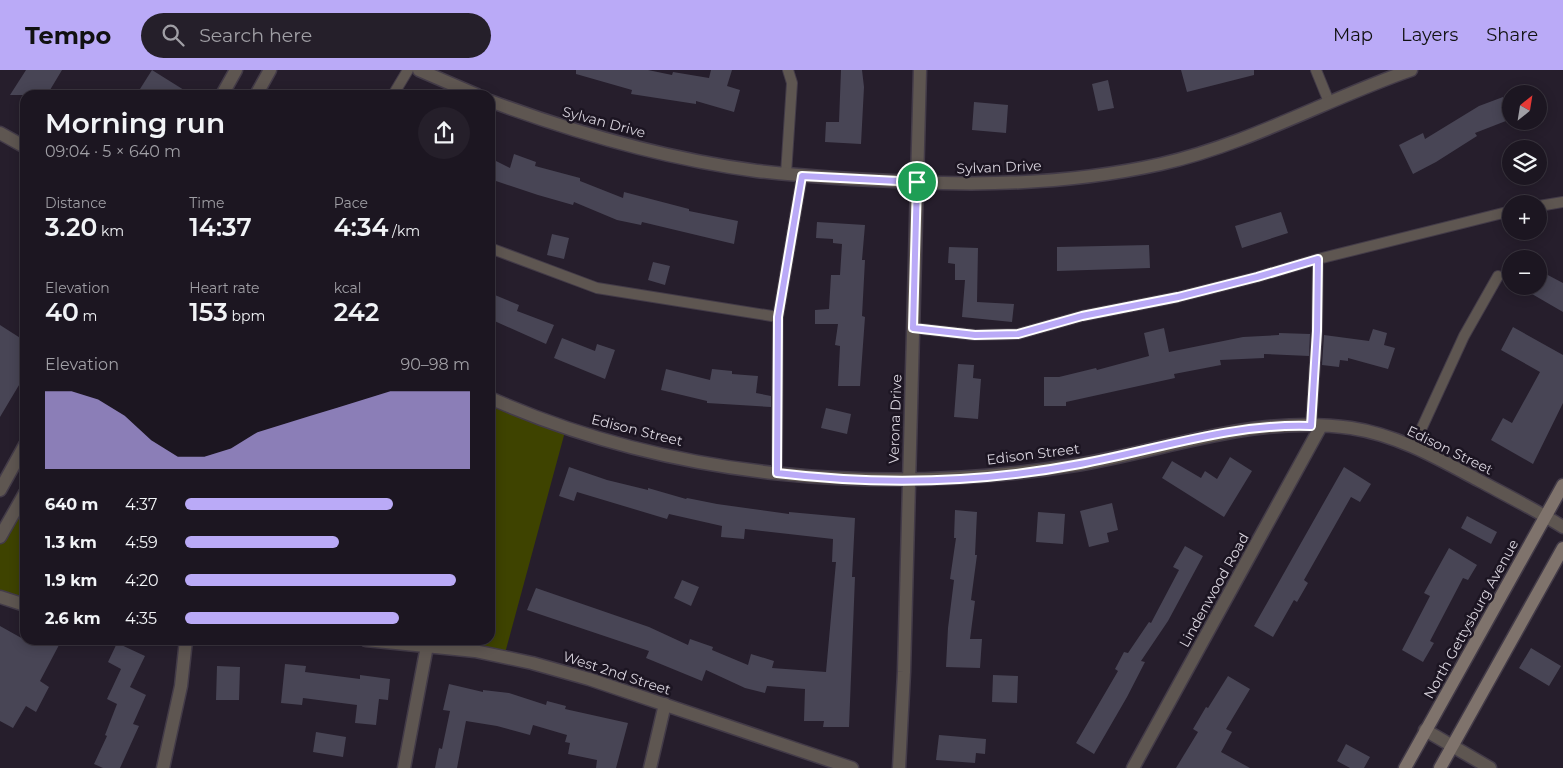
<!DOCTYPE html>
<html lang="en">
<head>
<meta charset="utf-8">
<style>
	body { margin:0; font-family:Montserrat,sans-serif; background:#251f2a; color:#f1f3f6; height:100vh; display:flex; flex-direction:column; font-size:19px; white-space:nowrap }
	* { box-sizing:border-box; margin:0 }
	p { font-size:16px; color:#a09fa5 }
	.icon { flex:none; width:28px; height:28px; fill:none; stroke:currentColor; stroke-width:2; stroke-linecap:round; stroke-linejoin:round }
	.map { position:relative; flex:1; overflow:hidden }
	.details { position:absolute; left:20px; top:20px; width:475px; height:555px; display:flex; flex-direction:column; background:#1c1621; border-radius:15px; box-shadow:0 2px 12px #0003,0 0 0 1px #3a353f }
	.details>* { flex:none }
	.needle { width:32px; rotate:30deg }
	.buttons { position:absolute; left:1502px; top:15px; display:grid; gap:10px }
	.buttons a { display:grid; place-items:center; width:45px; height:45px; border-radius:50%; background:#1c1621; box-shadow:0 2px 12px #0003,0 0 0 1px #3a353f; font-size:25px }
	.pin { position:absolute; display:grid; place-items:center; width:42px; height:42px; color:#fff; margin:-21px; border:2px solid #fff; border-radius:50%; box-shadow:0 1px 5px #0007 }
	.round { display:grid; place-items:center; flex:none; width:52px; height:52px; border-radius:26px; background:#251f2a }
	.headline { display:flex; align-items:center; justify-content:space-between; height:85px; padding:0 25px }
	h1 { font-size:28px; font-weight:600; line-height:38px }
	.stats { display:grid; grid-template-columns:repeat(3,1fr); gap:8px; height:85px; padding:5px 25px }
	.stats div { display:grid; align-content:center }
	.stats b { font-size:25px; font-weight:600 }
	.stats small { font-size:14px; font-weight:400 }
	.stats p { font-size:14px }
	.chart { height:140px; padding:10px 25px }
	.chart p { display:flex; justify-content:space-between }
	.chart svg { width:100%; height:90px; margin-top:5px; fill:#baaaf7; opacity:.7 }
	ul { padding:0 25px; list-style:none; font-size:16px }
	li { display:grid; grid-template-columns:80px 60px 1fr; align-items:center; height:38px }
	li i { height:12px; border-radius:6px; background:#baaaf7 }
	header { display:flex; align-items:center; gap:30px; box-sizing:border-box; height:70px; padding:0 25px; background:#baaaf7; color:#111 }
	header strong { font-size:24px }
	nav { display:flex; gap:28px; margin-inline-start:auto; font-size:18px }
	.search { width:350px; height:45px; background:#251f2a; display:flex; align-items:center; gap:12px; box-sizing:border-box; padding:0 18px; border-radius:28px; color:#a09fa5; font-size:19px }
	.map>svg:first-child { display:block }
	.green { fill:#3e4300 }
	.building { fill:#484555 }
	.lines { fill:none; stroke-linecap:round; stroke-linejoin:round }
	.service-casing { stroke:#433b48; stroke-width:12 }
	.minor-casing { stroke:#433b48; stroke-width:15 }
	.tertiary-casing { stroke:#433b48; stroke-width:15 }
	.secondary-casing { stroke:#433b48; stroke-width:15 }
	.service { stroke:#5e5651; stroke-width:10 }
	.minor { stroke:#5e5651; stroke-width:12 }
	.tertiary { stroke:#5e5651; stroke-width:12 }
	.secondary { stroke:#7f736c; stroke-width:12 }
	.route-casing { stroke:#fff; stroke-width:10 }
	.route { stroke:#baaaf7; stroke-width:6 }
	.labels { text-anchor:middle; stroke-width:5; stroke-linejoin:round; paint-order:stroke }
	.street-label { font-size:14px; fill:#d9d4de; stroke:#1c1522 }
</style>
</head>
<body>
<header>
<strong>Tempo</strong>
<div class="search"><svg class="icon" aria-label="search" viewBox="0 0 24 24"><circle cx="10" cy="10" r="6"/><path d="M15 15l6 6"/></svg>Search here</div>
<nav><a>Map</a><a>Layers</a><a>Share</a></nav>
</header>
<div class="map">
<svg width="1563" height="698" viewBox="0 0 1563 698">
	<rect width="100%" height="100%" fill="#261e2c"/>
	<path class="green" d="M490,328L566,358L504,587L366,570H490Z
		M25,423V535L0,527V467Z"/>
	<path class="building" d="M26,0H62L47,25H10Z
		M152,0L192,25H149L140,19Z
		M576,0H648L672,5L673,2L709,8L711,0H732L727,16L740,20L734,42L696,31V34L631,24L632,20L576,4Z
		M841,0H862L864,17L861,74L825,72L826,52H839Z
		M1181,0H1254V5L1187,22Z
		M1108,10L1114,38L1098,41L1092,14Z
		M1503,27L1511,49L1475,63L1477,66L1436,92L1413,104L1399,75L1423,63L1425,69L1479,36Z
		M974,32L1008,35L1006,63L972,60Z
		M514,84L536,92L535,96L580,108V111L623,128L624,122L689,139V141L738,151L734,174L642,152L641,155L617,150L574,132L573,135L538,125L490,109V88L510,98Z
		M1281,142L1288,163L1242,178L1235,156Z
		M817,152L865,155L862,190H865L862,246L865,247L860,316H838L840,276L835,275L838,254H815V240L829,239L831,205H840L842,174L833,173V169L816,168Z
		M552,164L569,168L564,189L547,185Z
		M1149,175L1150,198L1057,201V177Z
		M949,177L978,178L977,232L1014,234L1012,252L962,247L965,210H955V194L948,193Z
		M653,192L670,196L665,215L648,210Z
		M1544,203L1563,213V242L1532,224L1536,216H1539Z
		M490,223L519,235L517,241L554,255L546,274L490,249Z
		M0,255L25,271V305L0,347Z
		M1513,257L1563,285V333L1533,394L1491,370L1503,348L1512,353L1540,302L1501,280Z
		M1164,258L1169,282L1243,267L1279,265V263L1310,264L1309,286L1264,284V288L1220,290L1221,295L1174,304L1175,308L1066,332V336H1044V307H1059L1096,298L1097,300L1149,286L1144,263Z
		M1373,259L1387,263L1384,275L1395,278L1388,299L1348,288V291L1340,290L1339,297L1322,295L1324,265L1369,271Z
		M562,268L595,281L597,274L615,280L605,309L554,288Z
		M958,294L974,295L973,308L981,309L978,349L954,347Z
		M666,299L710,310L712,299L732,301V304L758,306L756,323L771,326V337L707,333V331L661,320Z
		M826,338L851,344L847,364L821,358Z
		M1230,387L1252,401L1224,447L1162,408L1172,391L1201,408L1205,401L1217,409Z
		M569,397L607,410L648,420V418L686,429L687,428L717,434L789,444V442L855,448L852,507H855L849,657H823L824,651H804L805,619L767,616L765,623L745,618L706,600L702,611L646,588L649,581L527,540L536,518L649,557L688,575L690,569L713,577L712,580L748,595L751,584L774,591L772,598L826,602L836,492H832L833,469L745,459L744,469L721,467L722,456L669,444L667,449L577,422L574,431L559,426Z
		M1344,397L1371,414L1360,432L1351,427L1304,510L1308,513L1297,532L1294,530L1273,567L1254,556Z
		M1112,433L1118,460L1107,463L1109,472L1089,477L1080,441Z
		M955,440L977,442L975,485H977L971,530L975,531L970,569H982L980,598L946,597L948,558L954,510L950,509L956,468H954Z
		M1038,442L1065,444L1063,474L1036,472Z
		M1467,446L1497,462L1491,474L1461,458Z
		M1185,476L1203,486L1168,551L1141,591L1145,592L1127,627L1094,684L1076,673L1118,601L1115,599L1124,582L1128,583L1149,552L1151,553L1179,500L1173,497Z
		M1449,478L1477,495L1468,510L1463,508L1430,571L1434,573L1423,592L1402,580L1430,526L1424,523Z
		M682,510L699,517L691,536L674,528Z
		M0,556L25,570H50L59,575L40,611L49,617L36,642L26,636L13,658L0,651Z
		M117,573L145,586L130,617L146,625L133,654L139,656L120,698H103L94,694L107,666L105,665L117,634L107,629L121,599L108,592Z
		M1531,578L1561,596L1549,616L1519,598Z
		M285,594L306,596L305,602L360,609V605L390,609L388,630L379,629L376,655L355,653L357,635L303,628L302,635L281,633Z
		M217,596L240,597L239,630H216Z
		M993,605L1018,606L1017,633L992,632Z
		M1228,606L1250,619L1226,659L1232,662L1221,682L1250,698H1176L1198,662L1193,659L1206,637L1208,638Z
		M449,614L483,622V620L509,623L546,635L547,631L566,636L565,639L628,653L616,698H596L597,690L568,684L570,673L565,672L567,665L533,655L530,665L497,656L466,651L457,698H435L439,678L442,679L450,641L443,640Z
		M316,662L346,667L343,687L313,682Z
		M939,665L986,669L985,684L976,683L975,693L936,690Z
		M1346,674L1370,687L1364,698H1350L1337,691Z"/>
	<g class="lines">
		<g class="service-casing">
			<path id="service" d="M1316,0L1329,32
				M393,25L408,0
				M786,104L792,13L788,0
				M1539,136L1563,132
				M490,178L597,218L778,247
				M913,258L975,265L1018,264L1082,246L1178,227L1257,207L1318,189L1511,141
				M1311,356L1317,261L1318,189
				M1413,377L1464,266L1498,206
				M777,403L778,247L802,106"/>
		</g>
		<g class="minor-casing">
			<path id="minor" d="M419,0L477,25
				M490,31C576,63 666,89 757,101C810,107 862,110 915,112C997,116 1080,112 1161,94C1249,74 1327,29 1411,0
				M0,63L25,77
				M490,328C672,409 881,426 1076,395C1168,380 1257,344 1351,358C1398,365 1439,389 1480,411C1508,426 1536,440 1563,457
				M0,527L25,535
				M366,570L475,581L532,593L589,609L852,698
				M1425,660L1490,698
				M163,698L181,616L186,570
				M404,698L427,576
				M650,698L665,634
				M899,698L904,602L920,0
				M1133,698L1321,356"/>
		</g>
		<g class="tertiary-casing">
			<path id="tertiary" d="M222,25L236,0
				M256,25L270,0
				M0,420L25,375
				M0,467L25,423"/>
		</g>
		<g class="secondary-casing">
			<path id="secondary" d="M1405,698L1563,415
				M1440,698L1563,478"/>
		</g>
		<use href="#service" class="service"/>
		<use href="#minor" class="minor"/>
		<use href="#tertiary" class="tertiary"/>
		<use href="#secondary" class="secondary"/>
	</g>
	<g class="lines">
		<g class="route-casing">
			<path id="route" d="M802,106L917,112L913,258L975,265L1018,264L1082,246L1178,227L1257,207L1318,189L1317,261L1311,356C1232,353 1156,380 1080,394C981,413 876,415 777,403L778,247Z"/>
		</g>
		<use href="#route" class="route"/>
	</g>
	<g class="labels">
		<g class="street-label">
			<text transform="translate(604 52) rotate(15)" y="5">Sylvan Drive</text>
			<text transform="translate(999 97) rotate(-2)" y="5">Sylvan Drive</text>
			<text transform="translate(895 349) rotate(-88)" y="5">Verona Drive</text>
			<text transform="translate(637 360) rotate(14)" y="5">Edison Street</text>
			<text transform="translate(1450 380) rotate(26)" y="5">Edison Street</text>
			<text transform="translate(1033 384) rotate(-7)" y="5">Edison Street</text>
			<text transform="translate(1214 520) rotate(-61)" y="5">Lindenwood Road</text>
			<text transform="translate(1471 549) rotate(-61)" y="5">North Gettysburg Avenue</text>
			<text transform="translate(617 603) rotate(18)" y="5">West 2nd Street</text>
		</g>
	</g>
</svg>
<div class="buttons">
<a><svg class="needle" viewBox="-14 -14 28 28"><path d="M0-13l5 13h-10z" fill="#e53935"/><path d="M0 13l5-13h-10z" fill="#a09fa5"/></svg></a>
<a><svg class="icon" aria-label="layers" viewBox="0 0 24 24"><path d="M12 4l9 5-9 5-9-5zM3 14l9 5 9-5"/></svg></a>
<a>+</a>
<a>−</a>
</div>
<div class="pin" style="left:917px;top:112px;background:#1e9e55"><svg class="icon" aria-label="arrive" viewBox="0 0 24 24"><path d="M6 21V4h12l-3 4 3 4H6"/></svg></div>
<section class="details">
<div class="headline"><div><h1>Morning run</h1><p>09:04 · 5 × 640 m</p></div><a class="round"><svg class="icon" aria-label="share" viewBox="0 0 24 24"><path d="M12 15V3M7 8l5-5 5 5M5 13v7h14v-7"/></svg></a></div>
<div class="stats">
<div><p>Distance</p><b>3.20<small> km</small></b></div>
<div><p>Time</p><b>14:37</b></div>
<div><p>Pace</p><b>4:34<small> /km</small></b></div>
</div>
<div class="stats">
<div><p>Elevation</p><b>40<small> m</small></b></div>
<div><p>Heart rate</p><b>153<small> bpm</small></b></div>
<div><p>kcal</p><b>242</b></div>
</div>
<div class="chart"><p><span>Elevation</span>90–98 m</p>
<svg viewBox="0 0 160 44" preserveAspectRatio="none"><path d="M0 44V6L10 6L20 10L30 18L40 30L50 38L60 38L70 34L80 26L90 22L100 18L110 14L120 10L130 6L140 6L150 6L160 6V44z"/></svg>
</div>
<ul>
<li><b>640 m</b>4:37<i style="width:73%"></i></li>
<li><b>1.3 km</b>4:59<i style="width:54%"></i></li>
<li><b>1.9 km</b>4:20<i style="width:95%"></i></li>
<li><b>2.6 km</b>4:35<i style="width:75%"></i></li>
</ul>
</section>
</div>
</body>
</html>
